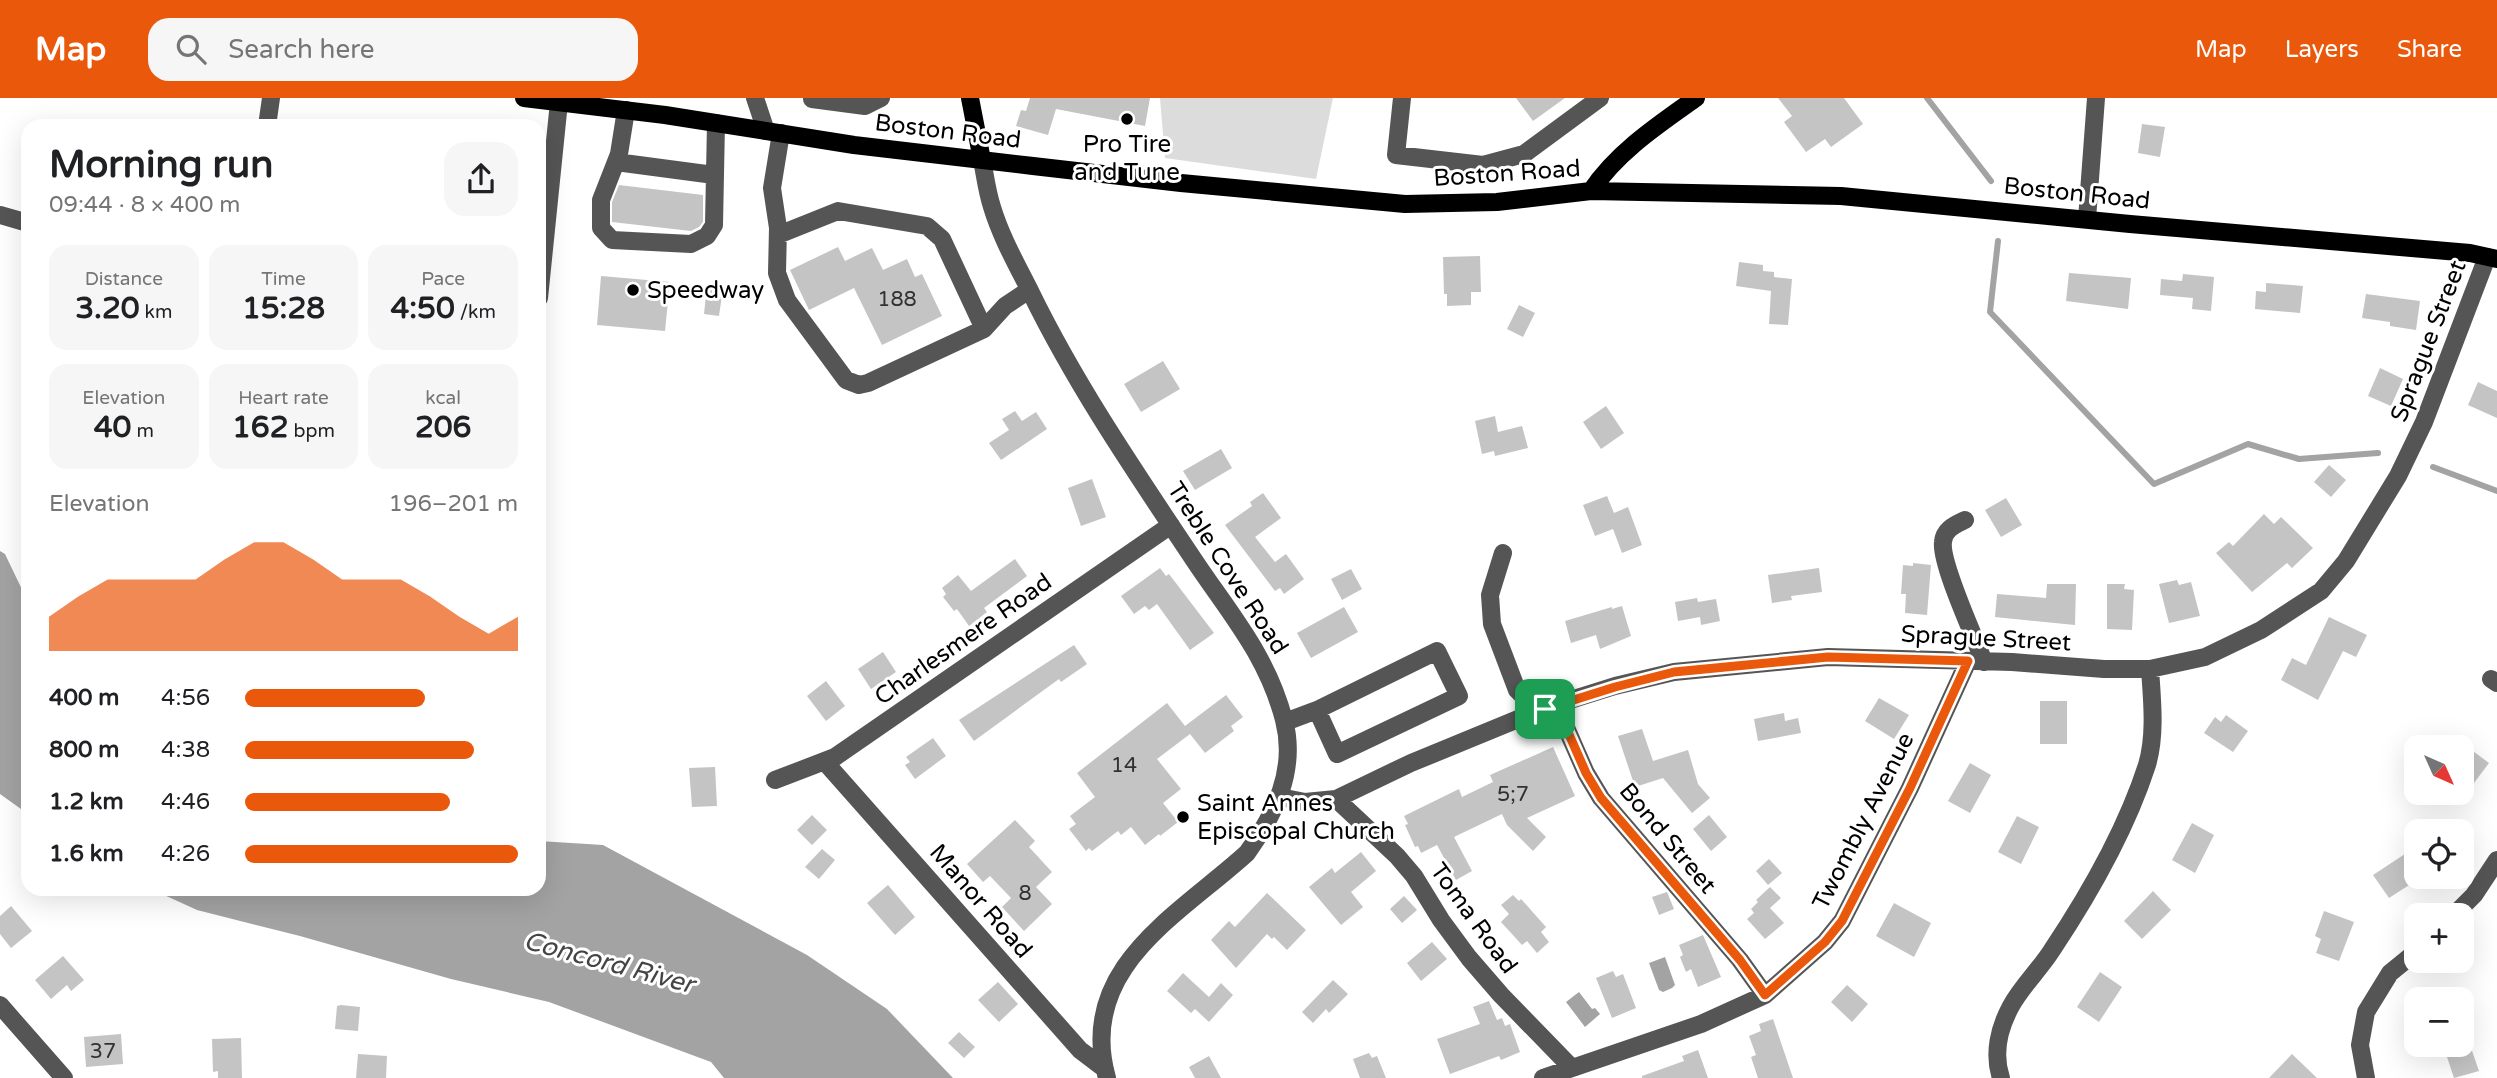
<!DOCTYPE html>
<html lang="en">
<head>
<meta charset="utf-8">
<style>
	body { margin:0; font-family:"Varela Round",sans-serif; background:#f6f6f6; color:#202124; height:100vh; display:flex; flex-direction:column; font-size:26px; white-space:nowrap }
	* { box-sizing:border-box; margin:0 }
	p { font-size:23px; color:#757577 }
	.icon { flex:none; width:38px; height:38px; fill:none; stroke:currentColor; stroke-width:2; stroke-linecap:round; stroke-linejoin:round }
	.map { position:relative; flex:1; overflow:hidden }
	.drawer { position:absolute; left:21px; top:21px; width:525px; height:777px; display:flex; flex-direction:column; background:#fff; border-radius:21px; box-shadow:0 7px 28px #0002 }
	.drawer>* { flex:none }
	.needle { width:46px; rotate:135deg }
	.controls { position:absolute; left:2404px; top:637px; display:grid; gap:14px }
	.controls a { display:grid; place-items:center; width:70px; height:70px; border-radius:14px; background:#fff; box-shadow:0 7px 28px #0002; font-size:35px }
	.pin { position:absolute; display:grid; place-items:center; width:60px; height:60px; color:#fff; margin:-30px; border-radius:14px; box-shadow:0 4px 10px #0006 }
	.round { display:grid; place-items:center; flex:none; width:74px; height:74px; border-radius:21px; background:#f6f6f6 }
	.head { display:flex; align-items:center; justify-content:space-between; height:119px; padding:0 28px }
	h1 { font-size:38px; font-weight:800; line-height:52px }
	.stats { display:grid; grid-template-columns:repeat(3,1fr); gap:10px; height:119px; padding:7px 28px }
	.stats div { display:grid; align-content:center; border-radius:18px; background:#f6f6f6; text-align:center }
	.stats b { font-size:30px; font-weight:800 }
	.stats small { font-size:19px; font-weight:400 }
	.stats p { font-size:19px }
	.chart { height:196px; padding:14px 28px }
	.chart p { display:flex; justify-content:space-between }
	.chart svg { width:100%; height:126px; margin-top:7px; fill:#ea580c; opacity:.7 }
	ul { padding:0 28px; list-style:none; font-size:23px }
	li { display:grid; grid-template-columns:112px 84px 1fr; align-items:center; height:52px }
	li i { height:18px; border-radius:9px; background:#ea580c }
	header { display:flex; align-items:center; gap:42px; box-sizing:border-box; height:98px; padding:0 35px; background:#ea580c; color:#fff }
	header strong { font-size:33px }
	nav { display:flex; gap:38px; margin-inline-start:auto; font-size:24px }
	.search { width:490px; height:63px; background:#f6f6f6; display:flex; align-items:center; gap:18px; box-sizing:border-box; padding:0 24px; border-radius:21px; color:#757577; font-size:26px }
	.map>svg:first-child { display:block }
	.green { fill:#dcdcdc }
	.water { fill:#a3a3a3 }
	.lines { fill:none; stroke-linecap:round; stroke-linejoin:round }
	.stream { stroke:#a3a3a3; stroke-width:6 }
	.building { fill:#c4c4c4 }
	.minor { stroke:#555; stroke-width:18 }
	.major { stroke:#000; stroke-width:18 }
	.route-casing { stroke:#fff; stroke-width:14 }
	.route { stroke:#ea580c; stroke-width:9 }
	.poi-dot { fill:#000; stroke:#fff; stroke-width:2.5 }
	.labels { text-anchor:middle; stroke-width:6; stroke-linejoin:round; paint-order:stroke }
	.number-label { font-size:21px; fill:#313131 }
	.street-label { font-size:24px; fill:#000; stroke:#fff }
	.poi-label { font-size:24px; fill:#000; stroke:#fff; text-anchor:start }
	.water-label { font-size:26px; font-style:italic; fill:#444; stroke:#fff }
</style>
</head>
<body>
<header>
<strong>Map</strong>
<div class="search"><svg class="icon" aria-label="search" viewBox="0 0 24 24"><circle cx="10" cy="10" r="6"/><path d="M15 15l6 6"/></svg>Search here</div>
<nav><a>Map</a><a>Layers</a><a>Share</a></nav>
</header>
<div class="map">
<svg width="2497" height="980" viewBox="0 0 2497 980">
	<rect width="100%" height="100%" fill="#fff"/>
	<path class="green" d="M1160,0H1333L1316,81L1165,60Z"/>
	<path class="water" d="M0,453L5,456L28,504V716L0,696Z
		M539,743L603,747L807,857L887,911L953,980H724L711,964L549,904L451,881L300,838L197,812L151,791H539Z
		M1665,859L1675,887L1672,890L1663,894L1659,892L1649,865Z
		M1579,894L1592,911L1595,910L1600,916L1585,929L1566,904Z"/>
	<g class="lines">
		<path class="stream" d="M1927,0L1991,83
			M1998,143L1990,214L2154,386L2248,346L2299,361L2378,355
			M2433,369L2497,393"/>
	</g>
	<path class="building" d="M1030,0H1150L1145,28L1056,11L1048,37L1016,28L1021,12L1026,13Z
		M1516,0H1565L1533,23Z
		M1778,0H1844L1863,26L1831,49L1825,41L1806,54L1784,24L1792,18Z
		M2142,26L2165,29L2160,59L2138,55Z
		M619,87L703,97V124L699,129L691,133L612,124V104Z
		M838,149L845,163L872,150L883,172L907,161L915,179L922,176L942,218L882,247L854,190L809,212L790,172Z
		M1480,158L1481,194H1471V207L1447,208V196H1444L1443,159Z
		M1739,164L1763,167V173L1774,174V179L1792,181L1788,227L1769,226L1771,193L1736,188Z
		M2069,175L2131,180L2128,211L2066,203Z
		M2183,176L2214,179L2211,213L2192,211L2193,200L2160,197L2161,181L2182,183Z
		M601,178L670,184L665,233L597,227Z
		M2266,185L2303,188L2300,215L2255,211L2256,193L2266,194Z
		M707,188L723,190L719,218L704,216Z
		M2366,196L2420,203L2416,232L2390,228V224L2362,220Z
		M1519,207L1535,215L1523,239L1507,231Z
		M1163,263L1180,291L1141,314L1124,286Z
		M2380,270L2403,281L2391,308L2368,298Z
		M2478,284L2497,293V320L2468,307Z
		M1606,308L1624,335L1601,351L1583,324Z
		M1015,313L1022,323L1036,314L1047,331L1001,362L989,345L1009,332L1002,321Z
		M1495,318L1498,334L1522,328L1528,350L1495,358L1494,353L1482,356L1475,323Z
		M1221,351L1232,370L1195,392L1183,373Z
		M2329,367L2346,382L2331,399L2314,384Z
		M1092,381L1106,419L1081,428L1068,390Z
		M1263,395L1281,420L1255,439L1275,464L1286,456L1304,481L1284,496L1280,490L1275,493L1225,427L1252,408L1250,404Z
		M1607,398L1614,415L1628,409L1642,447L1622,455L1613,431L1595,438L1583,407Z
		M2006,400L2022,427L2001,439L1985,412Z
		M2264,416L2274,426L2281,419L2313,450L2292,470L2287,465L2252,494L2216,455L2229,444L2233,448Z
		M1015,461L1027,478L984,510L987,514L969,528L957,511L954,513L943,499L946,496L942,490L958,477L971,493Z
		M1913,465L1931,467L1927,517L1905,515L1906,496H1901L1903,467L1913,468Z
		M1160,470L1166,478L1169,476L1214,535L1190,552L1157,506L1149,512L1145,508L1134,516L1121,498Z
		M1819,470L1822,494L1791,498L1792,502L1772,505L1768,477Z
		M1351,471L1362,491L1342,502L1331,481Z
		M2177,482L2179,487L2191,484L2200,518L2169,525L2159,486Z
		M2047,486H2076L2075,527L1995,519L1997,496L2046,500Z
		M2107,486H2125L2124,491L2134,492L2132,532L2107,531Z
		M1697,500L1698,504L1716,501L1720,523L1701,527L1700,519L1678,523L1675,504Z
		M1622,508L1631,538L1600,551L1596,537L1571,545L1565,523L1612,509V511Z
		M1344,509L1358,534L1311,560L1297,535Z
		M2329,519L2367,537L2356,559L2343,553L2318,602L2281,582L2292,560L2306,567Z
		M1074,547L1087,566L1061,584L1059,581L974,643L959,622Z
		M883,554L896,574L871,591L858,571Z
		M826,583L845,608L826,623L807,598Z
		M1226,597L1243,619L1231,628L1234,633L1205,655L1190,636L1157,661L1181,691L1163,705L1178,724L1160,738L1159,736L1145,747L1131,729L1121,737L1118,733L1092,753L1089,750L1086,753L1069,731L1076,726L1070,718L1095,699L1077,675L1167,605L1185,628Z
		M1879,600L1909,617L1894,641L1865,623Z
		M2040,603H2067V646H2040Z
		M1784,615L1785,623L1798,620L1801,635L1758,643L1754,621Z
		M2226,617L2248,633L2233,654L2204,635L2215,619L2221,624Z
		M1642,631L1653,663L1688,652L1698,686L1710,700L1692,715L1663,680L1635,689L1618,638Z
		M933,640L946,658L915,681L905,667L910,664L906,659Z
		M1553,649L1575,698L1527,720L1546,739L1533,753L1507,727L1502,716L1454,739L1472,773L1456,782L1437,747L1421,755L1418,748L1415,749L1405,727L1408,726L1404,718L1459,691L1462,699L1493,684L1490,677Z
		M2469,650L2489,665L2462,701V658Z
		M1970,665L1991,677L1970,715L1948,703Z
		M715,669L717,708L692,709L689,670Z
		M812,717L827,732L812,747L797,732Z
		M1709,717L1727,739L1711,753L1693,731Z
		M2017,718L2039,729L2021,766L1998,754Z
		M1015,722L1035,743L1029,749L1052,774L1036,789L1052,806L1024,833L1002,809L1011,800L990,778L983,784L967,766Z
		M2192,725L2214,737L2195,775L2172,762Z
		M822,751L835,762L819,781L805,769Z
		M1361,754L1376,773L1351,794L1363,809L1341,827L1309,789L1332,770L1335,775Z
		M2408,754L2417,767V782L2389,800L2373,777Z
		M1769,761L1782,775L1768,787L1756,773Z
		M888,787L915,819L895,837L867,805Z
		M1770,789L1781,800L1770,810L1784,825L1765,841L1747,821L1754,815L1751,811L1758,804L1756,802Z
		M2153,793L2171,812L2142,841L2124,823Z
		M1667,794L1674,811L1659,817L1652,799Z
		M1267,795L1306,832L1287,852L1274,839L1272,841L1267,836L1236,870L1211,842L1229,823L1235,829Z
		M1513,797L1519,803L1521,801L1546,829L1541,834L1549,844L1537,855L1527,843L1522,847L1501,824L1509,816L1501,807Z
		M1404,798L1417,812L1402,825L1390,811Z
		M1894,805L1931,825L1914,859L1876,838Z
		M11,808L32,833L11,850L0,836V818Z
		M2324,813L2354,824L2339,863L2316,855L2321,841L2315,838Z
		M1703,837L1721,879L1698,889L1691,871L1686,874L1680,859L1683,857L1679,847Z
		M1432,844L1447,861L1421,883L1407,865Z
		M63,858L84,882L71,893L67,887L51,901L35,882Z
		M1613,873L1616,879L1623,876L1636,910L1612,920L1596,880Z
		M2100,874L2122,889L2099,924L2077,909Z
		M1183,875L1209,899L1221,885L1233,897L1209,924L1195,911L1191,915L1167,893Z
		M1333,882L1348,896L1329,915L1326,911L1313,925L1302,914Z
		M998,884L1018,906L999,924L978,902Z
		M1847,887L1868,906L1852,924L1831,904Z
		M1489,903L1497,922L1502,920L1505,928L1510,926L1520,954L1501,962L1499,958L1450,976L1437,941L1480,926L1473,909Z
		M341,907L360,909L358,933L335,931L337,908Z
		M1773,921L1793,980H1758L1751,959L1756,957L1749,938L1761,933L1759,926Z
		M959,934L975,949L964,960L948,945Z
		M121,936L123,966L86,969L84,939Z
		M241,940L242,980H218V973L213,974L212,941Z
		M2443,947H2470L2479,973L2454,980Z
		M1698,952L1708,980H1642V978L1684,963L1682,958Z
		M1369,955L1372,960L1377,958L1386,980H1360L1353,961Z
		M358,956L387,958L386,980H356Z
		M2292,956L2317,980H2269Z
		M1209,958L1221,980H1195L1189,969Z"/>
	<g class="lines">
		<path class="minor" d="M755,0L766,33
			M1402,0L1396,57L1483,67L1524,56L1600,0
			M812,1L865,8L881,0
			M626,12L619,56L601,102V130L612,142L691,146L707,138L714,127L716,25
			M267,28L271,0
			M781,35L772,90L778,130L777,175L787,202L846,282L859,287L868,285L984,231L1005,208L1029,192
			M982,62C985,77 987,94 992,109C1001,139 1017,167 1031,195C1077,289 1136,375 1194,462C1230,516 1267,557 1284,622C1297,672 1275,716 1247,755C1179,817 1076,870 1107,980
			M616,64L714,77
			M0,117L28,125
			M2087,121L2096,0
			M778,137L838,113L927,128L942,141L984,231
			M539,200L559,4
			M1965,422C1955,427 1944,431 1943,444C1940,465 1975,540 1984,564
			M1503,455L1490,497L1492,526L1517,592L1528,603L1545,610L1564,625L1586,675L1601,700L1740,862L1765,897
			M2491,581L2497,585
			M1285,624L1317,612L1337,656L1459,598L1437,553L1317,612
			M825,664L1080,952L1105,971
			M775,682L835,659L1171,427
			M1280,699L1305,704L1336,701L1411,665L1545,610L1615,588L1674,574L1828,559L2012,564L2104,571H2150L2205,559L2261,532L2321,493L2346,463L2398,378L2424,324L2487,159
			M1336,701L1397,758L1414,778L1441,822L1469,860L1501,897L1571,969
			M2454,817L2474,797L2497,762
			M0,907L64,980
			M1543,980L1701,926L1765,897L1825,844L1842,823L1910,690L1968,563
			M2001,980C1993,956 1999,930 2011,908C2022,888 2040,871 2052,852C2090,795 2126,732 2147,667C2156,637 2152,601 2150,571
			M2366,980L2360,947L2366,914L2390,875L2417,853"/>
		<path class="major" d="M524,0L665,17L854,47L1033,68L1181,85L1405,106L1497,104L1591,93L1841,98L2130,126L2470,155L2497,161
			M970,0L982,62
			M1591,93C1617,54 1658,27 1696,0"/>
	</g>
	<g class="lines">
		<g class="route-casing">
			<path id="route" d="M1828,559L1968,563L1910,690L1842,823L1825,844L1765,897L1740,862L1601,700L1586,675L1564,625L1545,611L1615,589L1674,574Z"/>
		</g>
		<use href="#route" class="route"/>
	</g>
	<g class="poi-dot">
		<circle cx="1127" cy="21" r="7"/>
		<circle cx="633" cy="192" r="7"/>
		<circle cx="1183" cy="719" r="7"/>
	</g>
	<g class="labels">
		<g class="number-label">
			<text x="897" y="208">188</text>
			<text x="1124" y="674">14</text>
			<text x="1513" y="703">5;7</text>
			<text x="1025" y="802">8</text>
			<text x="103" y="960">37</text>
		</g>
		<g class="street-label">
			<text transform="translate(948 33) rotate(7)" y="8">Boston Road</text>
			<text transform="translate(1507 75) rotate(-4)" y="8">Boston Road</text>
			<text transform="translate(2077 95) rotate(6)" y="8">Boston Road</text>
			<text transform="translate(2428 243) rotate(-69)" y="8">Sprague Street</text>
			<text transform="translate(1228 470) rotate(57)" y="8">Treble Cove Road</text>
			<text transform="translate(1986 540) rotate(3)" y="8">Sprague Street</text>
			<text transform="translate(963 541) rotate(-35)" y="8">Charlesmere Road</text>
			<text transform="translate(1863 723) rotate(-63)" y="8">Twombly Avenue</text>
			<text transform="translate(1668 740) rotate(50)" y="8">Bond Street</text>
			<text transform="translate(981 803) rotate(49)" y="8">Manor Road</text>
			<text transform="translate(1474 820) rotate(54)" y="8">Toma Road</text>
		</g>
		<g class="poi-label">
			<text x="1127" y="54" text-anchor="middle">Pro Tire<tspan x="1127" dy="28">and Tune</tspan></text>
			<text x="647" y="200">Speedway</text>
			<text x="1197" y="713">Saint Annes<tspan x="1197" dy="28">Episcopal Church</tspan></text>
		</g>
		<g class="water-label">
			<text transform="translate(609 864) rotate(15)" y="9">Concord River</text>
		</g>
	</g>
</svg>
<div class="controls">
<a><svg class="needle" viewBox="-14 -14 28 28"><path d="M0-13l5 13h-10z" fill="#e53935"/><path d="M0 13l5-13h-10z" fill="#757577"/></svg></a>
<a><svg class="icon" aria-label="locate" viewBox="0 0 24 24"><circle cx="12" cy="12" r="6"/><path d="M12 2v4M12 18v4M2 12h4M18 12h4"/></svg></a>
<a>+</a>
<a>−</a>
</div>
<div class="pin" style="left:1545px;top:611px;background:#1e9e55"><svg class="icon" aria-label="arrive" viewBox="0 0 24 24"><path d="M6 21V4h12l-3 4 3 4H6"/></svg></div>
<section class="drawer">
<div class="head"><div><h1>Morning run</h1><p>09:44 · 8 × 400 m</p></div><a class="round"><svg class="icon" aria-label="share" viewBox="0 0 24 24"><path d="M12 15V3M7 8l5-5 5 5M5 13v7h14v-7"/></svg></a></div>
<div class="stats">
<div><p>Distance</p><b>3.20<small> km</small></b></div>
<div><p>Time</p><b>15:28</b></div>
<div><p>Pace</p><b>4:50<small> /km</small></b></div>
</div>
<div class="stats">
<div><p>Elevation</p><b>40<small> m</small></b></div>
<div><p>Heart rate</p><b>162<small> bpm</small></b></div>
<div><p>kcal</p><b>206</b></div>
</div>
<div class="chart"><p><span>Elevation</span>196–201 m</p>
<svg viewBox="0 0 160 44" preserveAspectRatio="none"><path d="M0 44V32L10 25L20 19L30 19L40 19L50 19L60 12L70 6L80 6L90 12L100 19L110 19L120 19L130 25L140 32L150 38L160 32V44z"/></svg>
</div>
<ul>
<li><b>400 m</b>4:56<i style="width:66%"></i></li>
<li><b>800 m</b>4:38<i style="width:84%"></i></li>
<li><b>1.2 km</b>4:46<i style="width:75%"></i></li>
<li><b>1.6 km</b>4:26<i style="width:100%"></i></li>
</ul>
</section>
</div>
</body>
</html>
